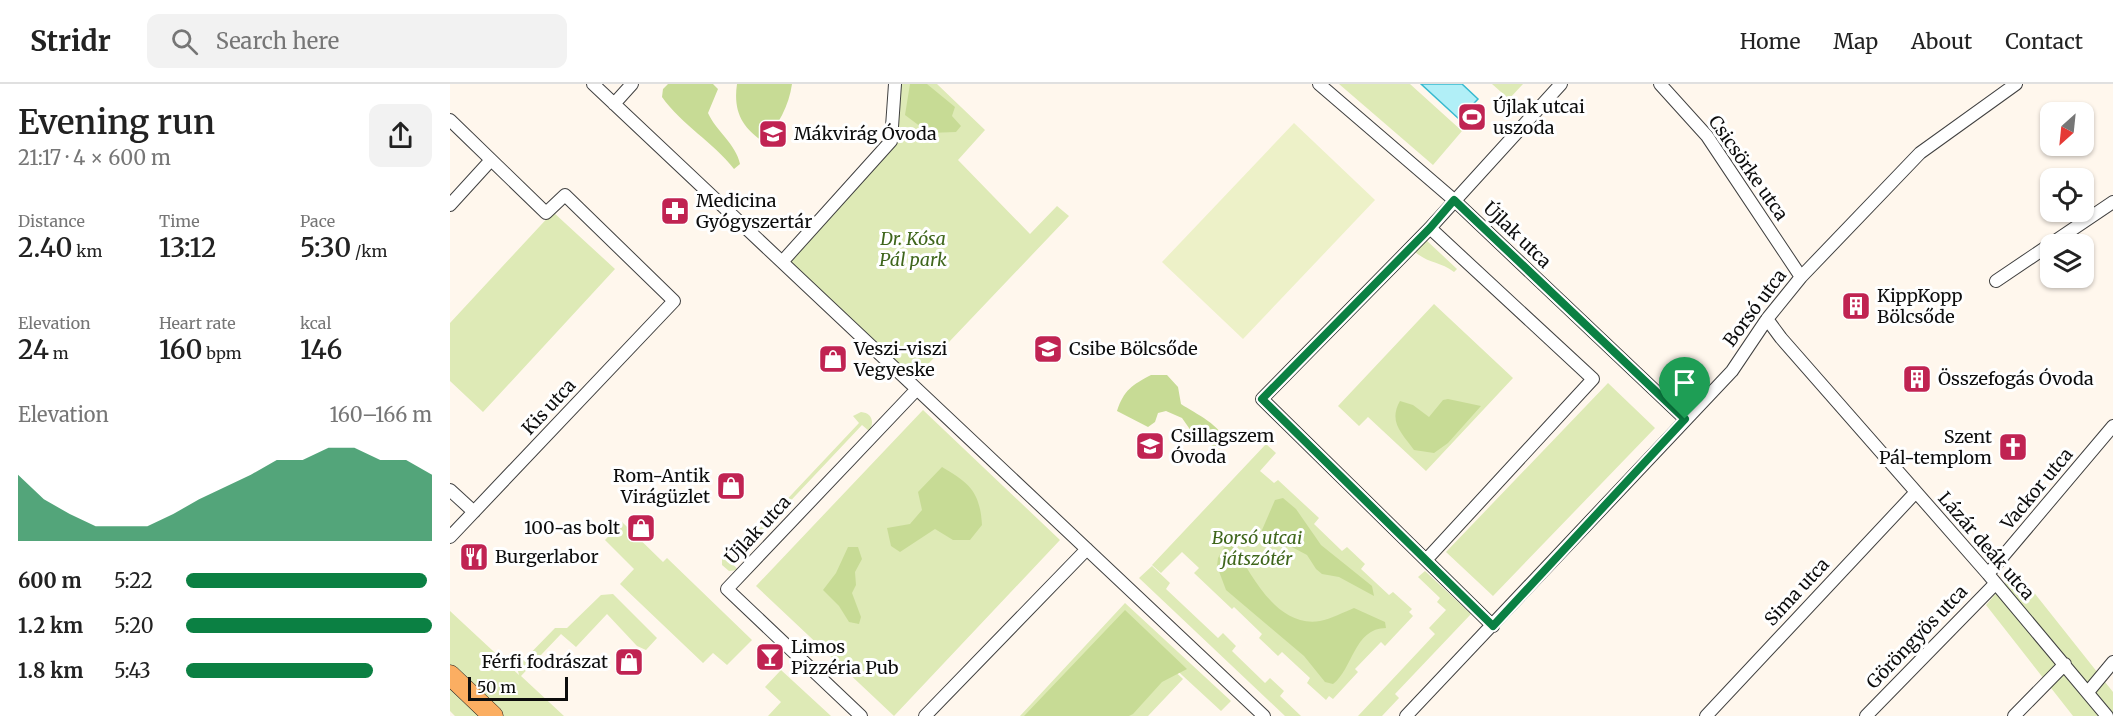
<!DOCTYPE html>
<html lang="en">
<head>
<meta charset="utf-8">
<style>
	body { margin:0; font-family:Merriweather,serif; background:#f2f2f2; color:#222; height:100vh; display:flex; flex-direction:column; font-size:22px; white-space:nowrap }
	* { box-sizing:border-box; margin:0 }
	p { font-size:20px; color:#767676 }
	.icon { flex:none; width:33px; height:33px; fill:none; stroke:currentColor; stroke-width:2; stroke-linecap:round; stroke-linejoin:round }
	.map { position:relative; flex:1; overflow:hidden }
	.drawer { display:flex; flex-direction:column; background:#fff; width:450px }
	.drawer>* { flex:none }
	.needle { width:39px; rotate:207deg }
	.controls { position:absolute; left:1590px; top:18px; display:grid; gap:12px }
	.controls a { display:grid; place-items:center; width:54px; height:54px; border-radius:12px; background:#fff; box-shadow:0 2px 4px #0004; font-size:30px }
	.scale { position:absolute; left:18px; bottom:15px; width:100px; box-sizing:border-box; padding-left:6px; border:3px solid #0d0d0d; border-top:0; font-size:16px; line-height:21px; white-space:nowrap; color:#0d0d0d; -webkit-text-stroke:4px #fff; paint-order:stroke }
	.pin { position:absolute; display:grid; place-items:center; width:51px; height:51px; color:#fff; margin:-62px -26px; border-radius:50% 50% 50% 0; rotate:-45deg; box-shadow:0 0 6px #0007 }
	.pin .icon { rotate:45deg }
	.round { display:grid; place-items:center; flex:none; width:63px; height:63px; border-radius:12px; background:#f2f2f2 }
	.overview { display:flex; align-items:center; justify-content:space-between; height:102px; padding:0 18px }
	h1 { font-size:33px; font-weight:600; line-height:45px }
	.stats { display:grid; grid-template-columns:repeat(3,1fr); gap:9px; height:102px; padding:6px 18px }
	.stats div { display:grid; align-content:center }
	.stats b { font-size:26px; font-weight:600 }
	.stats small { font-size:16px; font-weight:400 }
	.stats p { font-size:16px }
	.chart { height:168px; padding:12px 18px }
	.chart p { display:flex; justify-content:space-between }
	.chart svg { width:100%; height:108px; margin-top:6px; fill:#0b8043; opacity:.7 }
	ul { padding:0 18px; list-style:none; font-size:20px }
	li { display:grid; grid-template-columns:96px 72px 1fr; align-items:center; height:45px }
	li i { height:15px; border-radius:8px; background:#0b8043 }
	header { display:flex; align-items:center; gap:36px; box-sizing:border-box; height:84px; padding:0 30px; background:#fff; border-bottom:2px solid #e0e0e0 }
	header strong { font-size:28px }
	nav { display:flex; gap:33px; margin-inline-start:auto; font-size:21px }
	.search { width:420px; height:54px; background:#f2f2f2; display:flex; align-items:center; gap:15px; box-sizing:border-box; padding:0 21px; border-radius:12px; color:#767676; font-size:22px }
	main { display:flex; flex:1; min-height:0 }
	.map>svg:first-child { display:block }
	.green { fill:#deeab6 }
	.forest { fill:#c7db95 }
	.pitch { fill:#edf1c8 }
	.water { fill:#b1eff7; stroke:#37bad0; stroke-width:1.5 }
	.lines { fill:none; stroke-linecap:round; stroke-linejoin:round }
	.street-casing { stroke:#404040; stroke-width:14 }
	.primary-casing { stroke:#1e1e1e; stroke-width:21 }
	.street { stroke:#fff; stroke-width:12 }
	.primary { stroke:#fbae62; stroke-width:20 }
	.route-casing { stroke:#fff; stroke-width:12 }
	.route { stroke:#0b8043; stroke-width:8 }
	.labels { text-anchor:middle; stroke-width:6; stroke-linejoin:round; paint-order:stroke }
	.poi-label { font-size:18px; fill:#0d0d0d; stroke:#fff; text-anchor:start }
	.street-label { font-size:18px; fill:#0d0d0d; stroke:#fff }
	.park-label { font-size:18px; font-style:italic; fill:#3f661c; stroke:#fff }
</style>
</head>
<body>
<header>
<strong>Stridr</strong>
<div class="search"><svg class="icon" aria-label="search" viewBox="0 0 24 24"><circle cx="10" cy="10" r="6"/><path d="M15 15l6 6"/></svg>Search here</div>
<nav><a>Home</a><a>Map</a><a>About</a><a>Contact</a></nav>
</header>
<main>
<section class="drawer">
<div class="overview"><div><h1>Evening run</h1><p>21:17 · 4 × 600 m</p></div><a class="round"><svg class="icon" aria-label="share" viewBox="0 0 24 24"><path d="M12 15V3M7 8l5-5 5 5M5 13v7h14v-7"/></svg></a></div>
<div class="stats">
<div><p>Distance</p><b>2.40<small> km</small></b></div>
<div><p>Time</p><b>13:12</b></div>
<div><p>Pace</p><b>5:30<small> /km</small></b></div>
</div>
<div class="stats">
<div><p>Elevation</p><b>24<small> m</small></b></div>
<div><p>Heart rate</p><b>160<small> bpm</small></b></div>
<div><p>kcal</p><b>146</b></div>
</div>
<div class="chart"><p><span>Elevation</span>160–166 m</p>
<svg viewBox="0 0 160 44" preserveAspectRatio="none"><path d="M0 44V17L10 27L20 33L30 38L40 38L50 38L60 33L70 27L80 22L90 17L100 11L110 11L120 6L130 6L140 11L150 11L160 17V44z"/></svg>
</div>
<ul>
<li><b>600 m</b>5:22<i style="width:98%"></i></li>
<li><b>1.2 km</b>5:20<i style="width:100%"></i></li>
<li><b>1.8 km</b>5:43<i style="width:76%"></i></li>
</ul>
</section>
<div class="map">
<svg width="1663" height="632" viewBox="0 0 1663 632">
	<rect width="100%" height="100%" fill="#fff7ed"/>
	<path class="green" d="M445,0H487L535,46L508,76L580,150L607,122L619,132L460,299L332,178L441,57Z
		M889,0H960L1012,47L983,81Z
		M1042,0H1073L1059,15Z
		M103,128L165,185L33,328L0,297V239Z
		M975,155L1007,185L1004,188C990,177 978,180 964,167Z
		M984,220L1063,294L976,387L918,333L909,342L888,322Z
		M1158,299L1205,344L1043,512L996,468Z
		M473,326L610,456L444,632L306,502Z
		M411,328C422,329 425,338 419,347L412,341L282,479L288,486L279,487L272,481V471L279,477L409,339L403,332Z
		M816,360L826,369L810,387L824,399L828,396L869,434L864,440L892,467L897,463L915,480L911,485L939,511L943,508L962,525L959,528L963,532L935,562L931,558L905,585L908,588L883,615L879,612L876,616L857,599L860,594L832,568L828,572L809,554L812,550L784,523L782,525L744,489L749,484L732,468L711,489L702,481Z
		M172,438L213,478L217,474L302,556L277,581L263,569L253,579L170,500L184,485L155,456Z
		M702,482L720,499L716,505L768,554L773,549L786,562L782,567L815,599L820,594L834,607L830,612L851,632H835L689,494Z
		M1566,486L1663,608V632H1623L1536,521Z
		M975,487L1021,530L945,610L949,614L932,632H908L985,550L979,544L996,526L987,518L990,514L968,493Z
		M163,510L207,554L196,566L187,562L157,530L126,563L111,550L71,592L114,632H5L0,627V527L69,591L67,583L105,544H117L151,511Z
		M675,519L781,617L771,627L682,545V547L733,595L698,632H570Z
		M331,586L381,632H318L331,618L315,603Z"/>
	<path class="forest" d="M218,0H263L268,5L258,29C266,47 286,60 290,80L284,85C263,58 232,41 212,13L213,5Z
		M287,0H342C339,22 328,41 314,58C292,44 283,27 287,0Z
		M460,0H477L505,23L502,32L511,42L506,48L479,49L455,31Z
		M701,291H717L728,303L731,320C746,330 772,341 776,360L770,365L746,354L732,334L716,327L708,329L705,338L698,343L667,327C674,306 682,301 701,291Z
		M998,315L1031,322L998,359L984,369L964,366C952,349 938,338 950,317L963,321L979,333L993,316Z
		M492,383C519,399 530,407 532,441L520,456H503L485,445L450,468L441,462L437,444L460,440L472,426L468,408Z
		M833,414L846,425L871,461L922,502L924,512L889,493L872,490L866,485L857,471L836,460L820,454L812,455V446L825,416Z
		M776,460L784,462C802,492 827,544 870,537C881,535 894,528 904,524L935,538L936,544C904,544 903,585 883,600L875,598L854,572L776,506L767,482L768,474Z
		M398,463H408L412,475L405,488L406,501L402,509L411,533L409,540L399,538L389,522L373,506L386,489Z
		M675,526L737,585L712,598L683,630L679,632H574Z"/>
	<path class="pitch" d="M844,39L925,116L793,255L712,178Z"/>
	<path class="water" d="M971,0H1012L1028,15L1009,35Z"/>
	<g class="lines">
		<g class="street-casing">
			<path id="street" d="M143,0L814,632
				M869,0L1004,116L1235,335
				M1210,0L1257,52L1351,193
				M164,20L182,0
				M0,36L96,129L115,111L224,217L0,453
				M0,121L41,76
				M332,178L441,57L445,0
				M1546,197L1663,118
				M1317,235L1331,254L1538,490L1657,632
				M0,406L24,428
				M976,476L1143,295L980,144
				M1538,490L1663,342
				M1043,542L812,315L980,144L1111,0
				M1638,608L1663,578
				M411,632L277,505L467,305
				M475,632L637,465
				M956,632L1282,287L1317,235L1351,193L1470,69L1566,0
				M1256,632L1465,409
				M1416,632L1545,500
				M1564,632L1615,580"/>
		</g>
		<g class="primary-casing">
			<path id="primary" d="M0,591L43,632"/>
		</g>
		<use href="#street" class="street"/>
		<use href="#primary" class="primary"/>
	</g>
	<g class="lines">
		<g class="route-casing">
			<path id="route" d="M1004,116L1235,335L1043,542L812,315L980,144Z"/>
		</g>
		<use href="#route" class="route"/>
	</g>
	<defs>
		<g id="stadium-square" transform="scale(1.5)"><rect x="-9" y="-9" width="18" height="18" rx="4" fill="#c02352" stroke="#fff"/><path d="M0-5a6.5 5 0 1 0 0 10a6.5 5 0 1 0 0-10ZM-3.5-1.8h7v3.6h-7Z" fill="#fff"/></g>
		<g id="school-square" transform="scale(1.5)"><rect x="-9" y="-9" width="18" height="18" rx="4" fill="#c02352" stroke="#fff"/><path d="M0-5L7-2L0 1L-7-2ZM-4 1L0 2.5L4 1V4Q0 6-4 4Z" fill="#fff"/></g>
		<g id="pharmacy-square" transform="scale(1.5)"><rect x="-9" y="-9" width="18" height="18" rx="4" fill="#c02352" stroke="#fff"/><path d="M-2-6h4v4h4v4h-4v4h-4v-4h-4v-4h4Z" fill="#fff"/></g>
		<g id="building-square" transform="scale(1.5)"><rect x="-9" y="-9" width="18" height="18" rx="4" fill="#c02352" stroke="#fff"/><path d="M-4-6H4V6H1V3H-1V6H-4ZM-2.5-4.3h1.7v1.8h-1.7ZM.8-4.3h1.7v1.8H.8ZM-2.5-1h1.7V.8h-1.7ZM.8-1h1.7V.8H.8Z" fill="#fff"/></g>
		<g id="shop-square" transform="scale(1.5)"><rect x="-9" y="-9" width="18" height="18" rx="4" fill="#c02352" stroke="#fff"/><path d="M-5-2.5h2.3a2.7 3.5 0 0 1 5.4 0H5L5.5 6h-11ZM-1.5-2.5h3a1.5 2.3 0 0 0-3 0Z" fill="#fff"/></g>
		<g id="church-square" transform="scale(1.5)"><rect x="-9" y="-9" width="18" height="18" rx="4" fill="#c02352" stroke="#fff"/><path d="M-1.2-6h2.4v3.5h3.3v2.4h-3.3V6h-2.4V-.1h-3.3v-2.4h3.3Z" fill="#fff"/></g>
		<g id="restaurant-square" transform="scale(1.5)"><rect x="-9" y="-9" width="18" height="18" rx="4" fill="#c02352" stroke="#fff"/><path d="M-5-6h1v4h1v-4h1v4h1v-4h1v5L-1.5 .5V6h-2V.5L-5-1ZM5-6V6H3V1.5H1.5Q1.5-4 5-6Z" fill="#fff"/></g>
		<g id="bar-square" transform="scale(1.5)"><rect x="-9" y="-9" width="18" height="18" rx="4" fill="#c02352" stroke="#fff"/><path d="M-6-5H6L.8 .8V4.5H3.5V6h-7V4.5H-.8V.8Z" fill="#fff"/></g>
	</defs>
	<g fill-rule="evenodd">
		<use href="#stadium-square" x="1022" y="33"/>
		<use href="#school-square" x="323" y="50"/>
		<use href="#pharmacy-square" x="225" y="127"/>
		<use href="#building-square" x="1406" y="222"/>
		<use href="#school-square" x="598" y="265"/>
		<use href="#shop-square" x="383" y="275"/>
		<use href="#building-square" x="1467" y="295"/>
		<use href="#school-square" x="700" y="362"/>
		<use href="#church-square" x="1563" y="363"/>
		<use href="#shop-square" x="281" y="402"/>
		<use href="#shop-square" x="191" y="444"/>
		<use href="#restaurant-square" x="24" y="473"/>
		<use href="#bar-square" x="320" y="573"/>
		<use href="#shop-square" x="179" y="578"/>
	</g>
	<g class="labels">
		<g class="poi-label">
			<text x="1043" y="29">Újlak utcai<tspan x="1043" dy="21">uszoda</tspan></text>
			<text x="344" y="56">Mákvirág Óvoda</text>
			<text x="246" y="123">Medicina<tspan x="246" dy="21">Gyógyszertár</tspan></text>
			<text x="1427" y="218">KippKopp<tspan x="1427" dy="21">Bölcsőde</tspan></text>
			<text x="404" y="271">Veszi-viszi<tspan x="404" dy="21">Vegyeske</tspan></text>
			<text x="619" y="271">Csibe Bölcsőde</text>
			<text x="1488" y="301">Összefogás Óvoda</text>
			<text x="721" y="358">Csillagszem<tspan x="721" dy="21">Óvoda</tspan></text>
			<text x="1542" y="359" text-anchor="end">Szent<tspan x="1542" dy="21">Pál-templom</tspan></text>
			<text x="260" y="398" text-anchor="end">Rom-Antik<tspan x="260" dy="21">Virágüzlet</tspan></text>
			<text x="170" y="450" text-anchor="end">100-as bolt</text>
			<text x="45" y="479">Burgerlabor</text>
			<text x="341" y="569">Limos<tspan x="341" dy="21">Pizzéria Pub</tspan></text>
			<text x="158" y="584" text-anchor="end">Férfi fodrászat</text>
		</g>
		<g class="street-label">
			<text transform="translate(1298 84) rotate(55)" y="6">Csicsörke utca</text>
			<text transform="translate(1067 151) rotate(44)" y="6">Újlak utca</text>
			<text transform="translate(1305 224) rotate(-53)" y="6">Borsó utca</text>
			<text transform="translate(99 323) rotate(-47)" y="6">Kis utca</text>
			<text transform="translate(1587 405) rotate(-50)" y="6">Vackor utca</text>
			<text transform="translate(308 446) rotate(-47)" y="6">Újlak utca</text>
			<text transform="translate(1536 462) rotate(49)" y="6">Lázár deák utca</text>
			<text transform="translate(1347 508) rotate(-47)" y="6">Sima utca</text>
			<text transform="translate(1467 553) rotate(-46)" y="6">Göröngyös utca</text>
		</g>
		<g class="park-label">
			<text x="463" y="161">Dr. Kósa<tspan x="463" dy="21">Pál park</tspan></text>
			<text x="807" y="460">Borsó utcai<tspan x="807" dy="21">játszótér</tspan></text>
		</g>
	</g>
</svg>
<div class="controls">
<a><svg class="needle" viewBox="-14 -14 28 28"><path d="M0-13l5 13h-10z" fill="#e53935"/><path d="M0 13l5-13h-10z" fill="#767676"/></svg></a>
<a><svg class="icon" aria-label="locate" viewBox="0 0 24 24"><circle cx="12" cy="12" r="6"/><path d="M12 2v4M12 18v4M2 12h4M18 12h4"/></svg></a>
<a><svg class="icon" aria-label="layers" viewBox="0 0 24 24"><path d="M12 4l9 5-9 5-9-5zM3 14l9 5 9-5"/></svg></a>
</div>
<div class="scale">50 m</div>
<div class="pin" style="left:1235px;top:335px;background:#1e9e55"><svg class="icon" aria-label="arrive" viewBox="0 0 24 24"><path d="M6 21V4h12l-3 4 3 4H6"/></svg></div>
</div>
</main>
</body>
</html>
